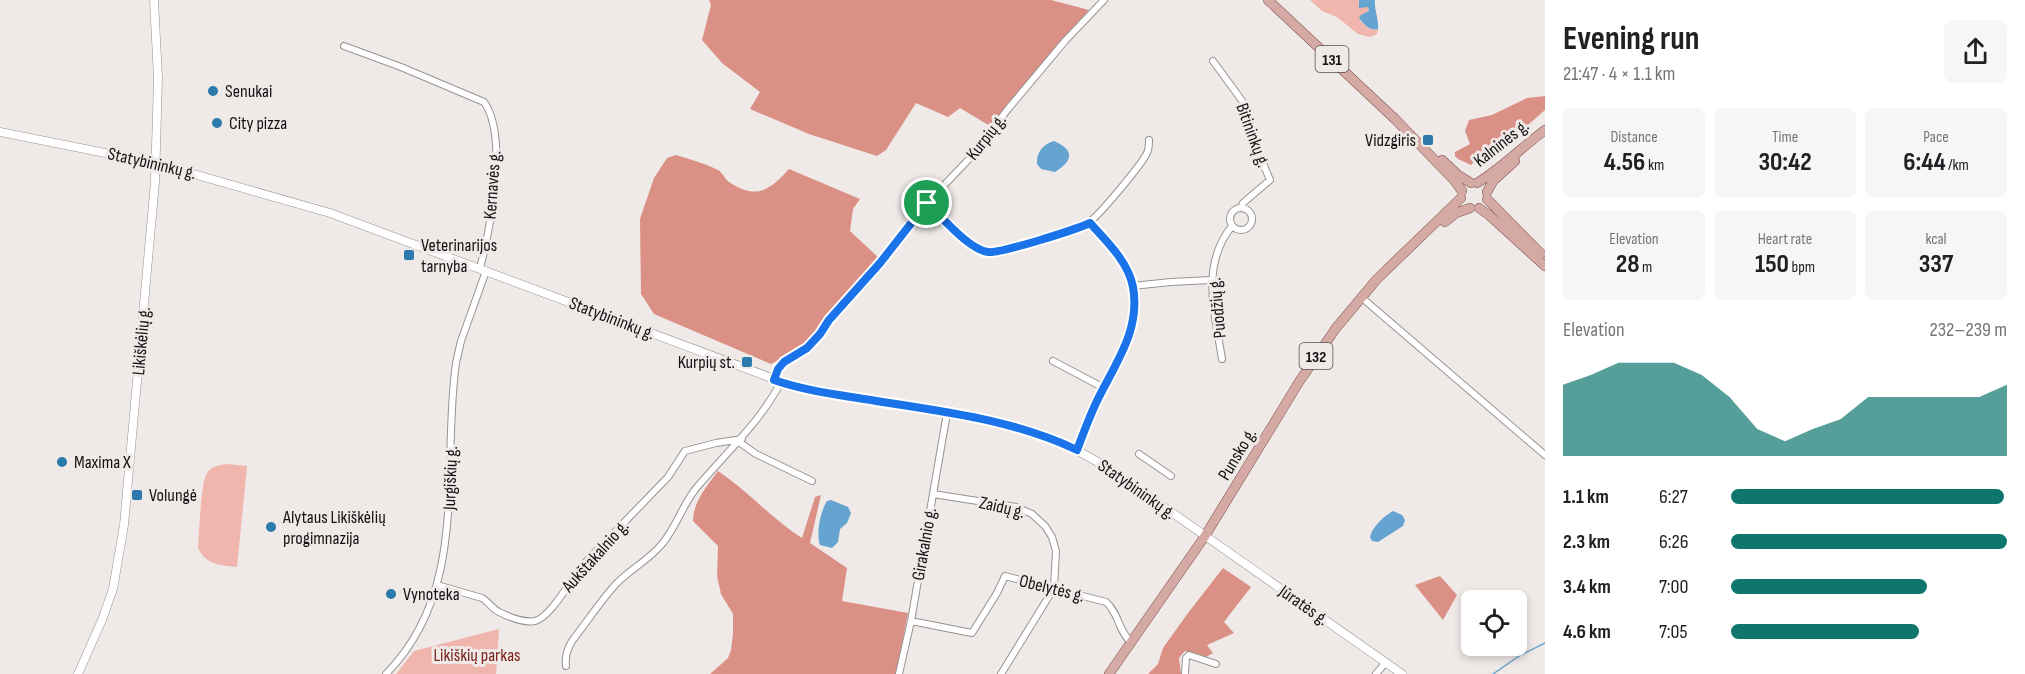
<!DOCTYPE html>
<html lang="en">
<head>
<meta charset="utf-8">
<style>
	body { margin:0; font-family:"Sofia Sans Condensed",sans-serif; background:#f6f6f6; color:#202124; height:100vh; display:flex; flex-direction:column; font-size:22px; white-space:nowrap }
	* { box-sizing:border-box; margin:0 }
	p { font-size:20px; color:#757577 }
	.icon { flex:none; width:33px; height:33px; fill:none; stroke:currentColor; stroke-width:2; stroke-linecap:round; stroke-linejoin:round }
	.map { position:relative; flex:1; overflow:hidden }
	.details { display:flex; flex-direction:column; background:#fff; width:480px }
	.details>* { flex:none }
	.controls { position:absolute; left:1461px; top:590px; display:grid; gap:12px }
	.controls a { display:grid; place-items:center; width:66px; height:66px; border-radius:9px; background:#fff; box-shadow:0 3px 9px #0003; font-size:30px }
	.pin { position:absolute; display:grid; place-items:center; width:51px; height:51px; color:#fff; margin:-26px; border:3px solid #fff; border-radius:50%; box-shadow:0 2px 6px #0007 }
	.round { display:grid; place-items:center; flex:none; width:63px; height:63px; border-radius:9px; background:#f6f6f6 }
	.summary { display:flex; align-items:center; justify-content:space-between; height:102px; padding:0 18px }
	h1 { font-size:33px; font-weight:700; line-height:45px }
	.metrics { display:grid; grid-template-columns:repeat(3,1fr); gap:9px; height:102px; padding:6px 18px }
	.metrics div { display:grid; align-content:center; border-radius:9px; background:#f6f6f6; text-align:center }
	.metrics b { font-size:26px; font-weight:700 }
	.metrics small { font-size:16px; font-weight:400 }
	.metrics p { font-size:16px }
	.chart { height:168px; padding:12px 18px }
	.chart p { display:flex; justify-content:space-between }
	.chart svg { width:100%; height:108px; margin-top:6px; fill:#0f766e; opacity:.7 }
	ul { padding:0 18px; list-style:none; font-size:20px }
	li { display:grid; grid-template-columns:96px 72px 1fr; align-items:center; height:45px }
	li i { height:15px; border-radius:8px; background:#0f766e }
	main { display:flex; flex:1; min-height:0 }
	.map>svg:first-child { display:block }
	.green { fill:#f0b5ac }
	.forest { fill:#da9084 }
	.water { fill:#65a3d0 }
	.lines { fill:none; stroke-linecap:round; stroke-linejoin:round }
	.stream { stroke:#65a3d0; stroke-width:1.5 }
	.minor-casing { stroke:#989291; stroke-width:8 }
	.tertiary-casing { stroke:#989291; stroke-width:9 }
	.primary-casing { stroke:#7f504a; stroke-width:10 }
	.minor { stroke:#fff; stroke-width:6 }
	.tertiary { stroke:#fff; stroke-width:8 }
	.primary { stroke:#d5aaa4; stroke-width:9 }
	.route-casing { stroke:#fff; stroke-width:12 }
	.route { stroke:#1a73e8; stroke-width:8 }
	.poi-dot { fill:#2c79ab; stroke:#efe9e8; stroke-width:2 }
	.labels { text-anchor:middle; stroke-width:6; stroke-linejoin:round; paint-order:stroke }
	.shield { fill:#efe9e8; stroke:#565252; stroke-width:1.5 }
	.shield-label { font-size:16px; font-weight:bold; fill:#141212 }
	.poi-label { font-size:18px; fill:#141212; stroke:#efe9e8; text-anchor:start }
	.street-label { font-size:18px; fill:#141212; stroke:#efe9e8 }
	.park-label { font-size:18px; fill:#7b231b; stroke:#efe9e8 }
</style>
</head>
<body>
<main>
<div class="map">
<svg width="1545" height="674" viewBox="0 0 1545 674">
	<rect width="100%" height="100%" fill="#efe9e8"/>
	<path class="green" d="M1310,0H1359L1358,2L1364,7H1368L1369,11L1359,19C1364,25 1370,31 1378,29L1377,34L1370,37L1358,34L1337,17L1322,11Z
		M226,464L247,466L237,567C220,565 206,565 198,548C199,534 201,485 206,475C210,467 218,465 226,464Z
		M499,629L496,674H396L414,651Z"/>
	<path class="forest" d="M709,0H1051L1089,10L990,126L960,108L948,117L916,103L886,150L877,156L809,134L750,109L760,92L722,63L702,40L711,5Z
		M1545,96V110L1496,153L1479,158L1471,165L1458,159L1455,156V152L1470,144L1465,131L1469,120L1492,115L1527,98Z
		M676,155C689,159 703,163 716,169C722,171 724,178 729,182C756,200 769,191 789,169L860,199L853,209L850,231L879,258L801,348L771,364L654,314L641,294L640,219L654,178L667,158Z
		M718,471C748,491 772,519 802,538L815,497L821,495L810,543L847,568L842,601L908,613L896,674H710L728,658L731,650L733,634V614L721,594L717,576L718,546L693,521C693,502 707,486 718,471Z
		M1223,568L1251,587L1224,622L1234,633L1207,645L1213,653L1206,657L1185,651L1179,658L1181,674H1148L1158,664L1163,648L1188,613Z
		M1440,576L1457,595L1443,620L1415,585Z"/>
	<path class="water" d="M1359,0H1375C1374,10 1379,19 1378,29C1370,31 1364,25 1359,18L1361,15L1369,11L1368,7L1359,8Z
		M1054,141C1075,150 1073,161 1055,172L1041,169L1037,164C1036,153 1043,144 1054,141Z
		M831,500L848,507L851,513L847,523L840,529L838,542L832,548L820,545C816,533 820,512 827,501Z
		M1393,511L1402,515L1405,520L1403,526L1378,542L1372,541L1370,537C1372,527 1384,516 1393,511Z"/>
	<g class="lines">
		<path class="stream" d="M1493,674L1519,656L1545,643"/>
		<g class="minor-casing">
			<path id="minor" d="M344,46L401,67L484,102C509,137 490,229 480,268
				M1213,61L1243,102L1260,156L1270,180L1243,203L1241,208
				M927,203C941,216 968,249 987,252C998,254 1078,230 1088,223C1098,217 1142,164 1147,153C1149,149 1149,144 1149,140
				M1230 219a11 11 0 1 1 22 0a11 11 0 1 1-22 0Z
				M1132,286L1171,282L1211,280
				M1361,297L1545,455
				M1222,359C1215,314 1200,265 1232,226
				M1053,361L1104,388
				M774,380L778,369L784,362L807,347L820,334L829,320L880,263L927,203L971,157L1008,109L1065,41L1104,0
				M739,442L756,454L812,481
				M1077,450C1083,434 1089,418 1096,403C1114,365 1141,331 1132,287C1128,261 1107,241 1090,223
				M1139,454L1171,476
				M933,494L1016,507L1032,514L1045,526L1052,537L1056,551L1054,588L1001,674
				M437,585L482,598C489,602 492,609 499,612C509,617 525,623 535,621C551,617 571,579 583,565L668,477L685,451L716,443L742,439
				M911,621L972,633L997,593L1005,576L1106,602C1119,613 1118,631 1131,642
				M566,666C565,656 567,650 572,641C587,622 601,600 617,583C631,569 650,559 662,544C677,526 683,503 698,486C727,452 760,422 781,382
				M386,674C470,589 441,469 456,363L461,341L486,271
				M899,674L911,621L947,413
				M1185,674L1186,658L1189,655L1216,664
				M1376,674L1386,662"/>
		</g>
		<g class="tertiary-casing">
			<path id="tertiary" d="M0,132L155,163L330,213L785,383L808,390L977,418L1014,426L1066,444L1110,469L1402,674
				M78,674L102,620L113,589L124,525L155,182L158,78L154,0"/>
		</g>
		<g class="primary-casing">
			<path id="primary" d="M1268,0L1395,119L1454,180L1462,191
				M1442,160L1458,175L1471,183
				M1477,183C1502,168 1522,147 1545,130
				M1487,192L1493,181L1515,161
				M1487,199L1541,254
				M1479,208L1489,215L1545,266
				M1445,222L1456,213L1470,208
				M1109,674L1205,536L1299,382L1336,328L1377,279L1461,198"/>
		</g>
		<use href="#minor" class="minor"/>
		<use href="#tertiary" class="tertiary"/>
		<use href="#primary" class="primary"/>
	</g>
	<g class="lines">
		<g class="route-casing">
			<path id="route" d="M927,203C941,216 969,250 988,252C1000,254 1077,229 1090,223C1106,241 1128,261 1133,287C1141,331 1114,365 1096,403C1089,418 1083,434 1077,450C1010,418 936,411 864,399C833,394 803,390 774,380L778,369L784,362L807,348L820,334L829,320L880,263Z"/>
		</g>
		<use href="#route" class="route"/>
	</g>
	<g class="poi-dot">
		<circle cx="213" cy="91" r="6"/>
		<circle cx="217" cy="123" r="6"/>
		<rect x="1422" y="134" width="12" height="12" rx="3"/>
		<rect x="403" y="249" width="12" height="12" rx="3"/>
		<rect x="741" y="356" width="12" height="12" rx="3"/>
		<circle cx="62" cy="462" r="6"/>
		<rect x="131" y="489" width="12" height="12" rx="3"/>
		<circle cx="271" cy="527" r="6"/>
		<circle cx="391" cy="594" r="6"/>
	</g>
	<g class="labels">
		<g class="shield">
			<rect x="1315.5" y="46" width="33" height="26" rx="4.5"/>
			<rect x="1299.5" y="343" width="33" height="26" rx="4.5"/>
		</g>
		<g class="shield-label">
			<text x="1332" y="65">131</text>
			<text x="1316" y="362">132</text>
		</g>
		<g class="poi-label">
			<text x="225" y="97">Senukai</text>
			<text x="229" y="129">City pizza</text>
			<text x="1416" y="146" text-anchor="end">Vidzgiris</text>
			<text x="421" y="251">Veterinarijos<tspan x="421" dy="21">tarnyba</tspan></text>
			<text x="735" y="368" text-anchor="end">Kurpių st.</text>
			<text x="74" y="468">Maxima X</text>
			<text x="149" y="501">Volungė</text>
			<text x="283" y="523">Alytaus Likiškėlių<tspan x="283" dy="21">progimnazija</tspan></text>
			<text x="403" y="600">Vynoteka</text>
		</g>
		<g class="street-label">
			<text transform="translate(1253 135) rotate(70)" y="6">Bitininkų g.</text>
			<text transform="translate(986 137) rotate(-52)" y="6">Kurpių g.</text>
			<text transform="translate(1501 143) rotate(-38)" y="6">Kalninės g.</text>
			<text transform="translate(152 163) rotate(13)" y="6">Statybininkų g.</text>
			<text transform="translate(492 185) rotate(-86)" y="6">Kernavės g.</text>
			<text transform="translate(1217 308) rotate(-95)" y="6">Puodžių g.</text>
			<text transform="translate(612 318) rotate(21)" y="6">Statybininkų g.</text>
			<text transform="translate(141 341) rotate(-85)" y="6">Likiškėlių g.</text>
			<text transform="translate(1237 454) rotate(-59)" y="6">Punsko g.</text>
			<text transform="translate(450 478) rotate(-88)" y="6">Jurgiškių g.</text>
			<text transform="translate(1137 489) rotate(35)" y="6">Statybininkų g.</text>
			<text transform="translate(1002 507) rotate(13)" y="6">Zaidų g.</text>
			<text transform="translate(924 544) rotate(-80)" y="6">Girakalnio g.</text>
			<text transform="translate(595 556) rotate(-48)" y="6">Aukštakalnio g.</text>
			<text transform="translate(1052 588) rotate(14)" y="6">Obelytės g.</text>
			<text transform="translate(1304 605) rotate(35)" y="6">Jūratės g.</text>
		</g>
		<g class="park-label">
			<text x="477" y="661">Likiškių parkas</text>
		</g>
	</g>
</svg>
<div class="controls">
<a><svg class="icon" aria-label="locate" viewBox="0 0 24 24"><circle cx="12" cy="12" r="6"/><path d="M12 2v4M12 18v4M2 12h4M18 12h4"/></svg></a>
</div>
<div class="pin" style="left:927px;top:203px;background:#1e9e55"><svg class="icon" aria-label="arrive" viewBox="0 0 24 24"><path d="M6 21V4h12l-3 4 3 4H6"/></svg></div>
</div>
<section class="details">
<div class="summary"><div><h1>Evening run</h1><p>21:47 · 4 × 1.1 km</p></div><a class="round"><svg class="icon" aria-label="share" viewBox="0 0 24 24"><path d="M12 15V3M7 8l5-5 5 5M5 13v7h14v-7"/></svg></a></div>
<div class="metrics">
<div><p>Distance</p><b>4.56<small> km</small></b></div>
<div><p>Time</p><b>30:42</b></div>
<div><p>Pace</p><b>6:44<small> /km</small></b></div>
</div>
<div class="metrics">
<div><p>Elevation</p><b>28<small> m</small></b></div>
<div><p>Heart rate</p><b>150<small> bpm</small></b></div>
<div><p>kcal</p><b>337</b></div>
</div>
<div class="chart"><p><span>Elevation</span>232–239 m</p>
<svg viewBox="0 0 160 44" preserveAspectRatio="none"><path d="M0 44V15L10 11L20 6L30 6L40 6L50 11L60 20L70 33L80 38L90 33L100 29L110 20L120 20L130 20L140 20L150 20L160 15V44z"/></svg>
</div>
<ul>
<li><b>1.1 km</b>6:27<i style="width:99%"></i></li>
<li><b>2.3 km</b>6:26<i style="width:100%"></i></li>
<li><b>3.4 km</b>7:00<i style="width:71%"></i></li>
<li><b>4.6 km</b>7:05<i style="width:68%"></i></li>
</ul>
</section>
</main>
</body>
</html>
